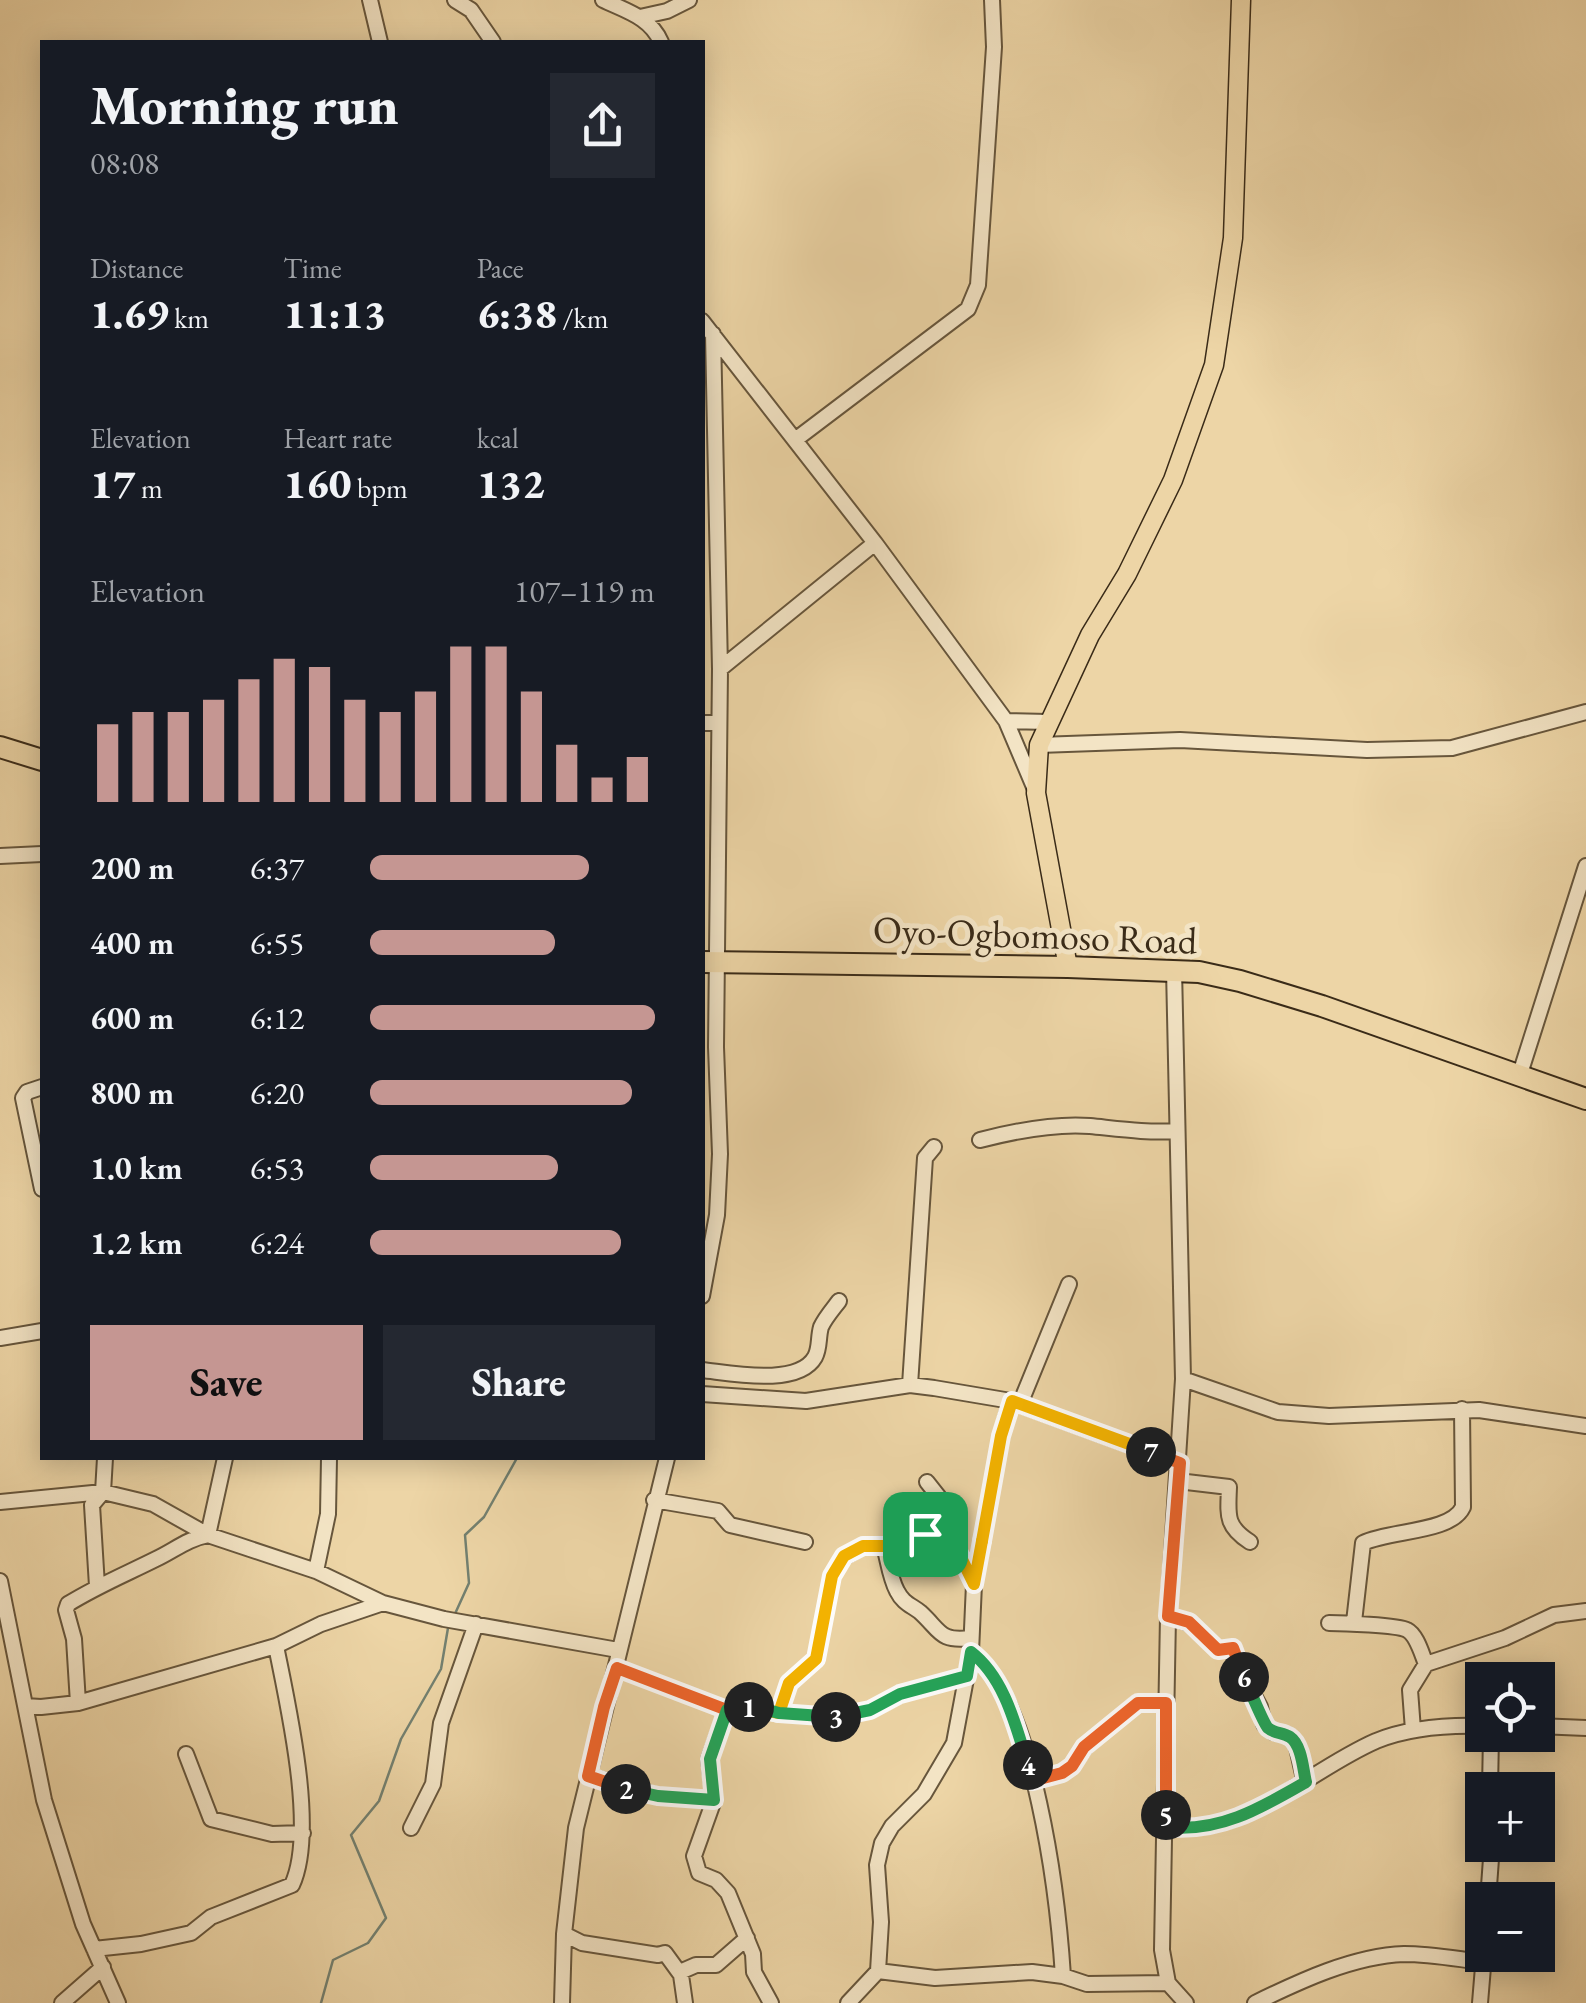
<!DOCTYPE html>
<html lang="en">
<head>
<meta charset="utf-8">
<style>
	body { margin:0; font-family:"EB Garamond",serif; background:#242831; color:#f1f3f6; height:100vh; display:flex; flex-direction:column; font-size:38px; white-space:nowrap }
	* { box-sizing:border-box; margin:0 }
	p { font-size:32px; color:#9ea1a6 }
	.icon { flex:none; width:55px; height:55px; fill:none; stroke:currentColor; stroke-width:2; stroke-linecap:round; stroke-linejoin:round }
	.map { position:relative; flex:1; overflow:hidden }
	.sheet { position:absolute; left:40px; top:40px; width:665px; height:1420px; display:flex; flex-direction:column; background:#171b24; border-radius:0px; box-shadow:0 5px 25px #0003 }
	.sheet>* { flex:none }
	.buttons { position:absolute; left:1465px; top:1662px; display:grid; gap:20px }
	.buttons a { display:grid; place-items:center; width:90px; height:90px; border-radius:0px; background:#171b24; box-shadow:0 5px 25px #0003; font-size:50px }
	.pin { position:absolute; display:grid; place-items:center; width:85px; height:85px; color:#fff; margin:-42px; border-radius:20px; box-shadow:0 5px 15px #0006 }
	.km { position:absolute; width:50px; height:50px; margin:-25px; border-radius:50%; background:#222; color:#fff; font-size:28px; line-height:50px; text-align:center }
	.round { display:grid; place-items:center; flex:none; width:105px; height:105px; border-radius:0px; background:#242831 }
	.overview { display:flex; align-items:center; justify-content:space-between; height:170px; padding:0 50px }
	h1 { font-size:55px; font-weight:800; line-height:75px }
	.metrics { display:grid; grid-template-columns:repeat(3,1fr); gap:15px; height:170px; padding:10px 50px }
	.metrics div { display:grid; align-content:center }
	.metrics b { font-size:42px; font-weight:800 }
	.metrics small { font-size:28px; font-weight:400 }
	.metrics p { font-size:28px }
	.chart { height:280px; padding:20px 50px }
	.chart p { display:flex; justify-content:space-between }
	.chart svg { width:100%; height:180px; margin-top:10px; stroke:#c59692; stroke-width:6 }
	.button { display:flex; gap:20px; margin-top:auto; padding:20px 50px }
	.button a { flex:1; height:115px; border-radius:0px; background:#c59692; color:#111; font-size:40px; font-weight:800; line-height:115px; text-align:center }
	.button a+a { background:#242831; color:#f1f3f6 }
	ul { padding:0 50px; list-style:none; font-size:32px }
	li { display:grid; grid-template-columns:160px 120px 1fr; align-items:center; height:75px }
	li i { height:25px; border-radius:12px; background:#c59692 }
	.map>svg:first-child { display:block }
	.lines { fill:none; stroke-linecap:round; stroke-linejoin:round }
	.stream { stroke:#738070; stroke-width:2.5 }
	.minor-casing { stroke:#67563c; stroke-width:18 }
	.major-casing { stroke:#3a2b18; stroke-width:21 }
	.highway-casing { stroke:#3a2b18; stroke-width:24 }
	.minor { stroke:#f3e4c5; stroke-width:14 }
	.major { stroke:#edd5a6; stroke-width:18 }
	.highway { stroke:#edd5a6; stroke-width:20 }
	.split-1-casing { stroke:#fff; stroke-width:20 }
	.split-2-casing { stroke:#fff; stroke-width:20 }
	.split-3-casing { stroke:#fff; stroke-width:20 }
	.split-4-casing { stroke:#fff; stroke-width:20 }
	.split-5-casing { stroke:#fff; stroke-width:20 }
	.split-6-casing { stroke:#fff; stroke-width:20 }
	.split-7-casing { stroke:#fff; stroke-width:20 }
	.split-8-casing { stroke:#fff; stroke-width:20 }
	.split-9-casing { stroke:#fff; stroke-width:20 }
	.split-1 { stroke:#f5b400; stroke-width:12 }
	.split-2 { stroke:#f0652b; stroke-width:12 }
	.split-3 { stroke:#22a559; stroke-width:12 }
	.split-4 { stroke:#22a559; stroke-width:12 }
	.split-5 { stroke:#f0652b; stroke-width:12 }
	.split-6 { stroke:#22a559; stroke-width:12 }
	.split-7 { stroke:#f0652b; stroke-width:12 }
	.split-8 { stroke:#f5b400; stroke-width:12 }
	.split-9 { stroke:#f5b400; stroke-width:12 }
	.labels { text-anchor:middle; stroke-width:10; stroke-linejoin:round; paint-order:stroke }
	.street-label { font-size:38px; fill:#3a2b18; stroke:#f3e4c5 }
</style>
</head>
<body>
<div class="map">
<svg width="1586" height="2003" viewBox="0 0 1586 2003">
	<rect width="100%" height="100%" fill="#edd5a6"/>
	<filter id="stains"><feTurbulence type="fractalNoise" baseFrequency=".002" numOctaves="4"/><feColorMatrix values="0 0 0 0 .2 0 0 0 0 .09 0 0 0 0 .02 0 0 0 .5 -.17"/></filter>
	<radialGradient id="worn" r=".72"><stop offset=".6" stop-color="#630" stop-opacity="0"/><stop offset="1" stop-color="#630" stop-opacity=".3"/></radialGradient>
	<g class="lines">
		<path class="stream" d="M454,1616L469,1583L465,1535L484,1517L517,1458
			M321,2003L333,1960L368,1943L386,1918L351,1835L379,1801L401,1739L441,1669L448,1628"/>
		<g class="minor-casing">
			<path id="minor" d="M370,0L380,42
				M455,0L471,10L493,42
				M603,0C626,11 650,17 661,42
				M640,17L667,11L689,0
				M702,321L875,543L1006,721L1034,787
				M795,440L968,309L978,285L994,47L992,0
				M720,669L875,543
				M1006,721L1048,722
				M702,723H719
				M1039,745L1180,740L1367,750L1452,748L1586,712
				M0,856L42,854
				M1174,969L1183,1379L1168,1616L1162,1950L1168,1983L1186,2003
				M1519,1077L1586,866
				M42,1087L27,1092L23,1098L42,1189
				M980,1140C1015,1131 1054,1123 1090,1126C1120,1129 1147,1133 1177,1131
				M702,1296L717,1215L720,1154L716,1047L720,669L713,334
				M0,1338L42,1331
				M702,1370C731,1373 798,1387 815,1357C820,1348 818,1337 821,1327C825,1318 833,1309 839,1301
				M1183,1379L1278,1412L1329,1416L1479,1410L1586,1426
				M910,1385L925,1158L934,1147
				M702,1394L806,1401L910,1385L934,1388L1011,1401L1179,1463
				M1020,1404L1069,1284
				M1178,1481L1229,1487C1228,1515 1225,1526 1250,1542
				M927,1482L942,1501L947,1529L974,1584
				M654,1500L718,1511L730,1525L805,1542
				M0,1502L103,1492L153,1504L208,1535L316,1571L383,1603L444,1619L618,1650
				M884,1546C888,1560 890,1578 897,1591C903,1603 911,1605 920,1612C941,1631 939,1642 971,1638
				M316,1571L328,1514L329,1458
				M0,1581L44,1800L83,1924L118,2003
				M97,1586L92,1505L103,1492L105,1458
				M1168,1616L1189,1623L1218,1650L1233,1648L1235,1660L1260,1707L1264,1724L1273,1732L1288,1735L1296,1743L1305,1783
				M1354,1622L1363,1543C1390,1530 1451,1533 1463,1507L1462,1409
				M1329,1623C1341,1623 1398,1625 1407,1630C1417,1635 1422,1655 1426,1664
				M971,1652C1035,1699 1058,1899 1063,1976
				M617,1668L727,1710L753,1706L779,1713L841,1717L870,1710L901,1694L967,1676
				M78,1703L74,1639L66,1610L68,1604C97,1586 126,1574 156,1559C175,1550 187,1539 208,1535L225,1458
				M25,1706L41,1707L78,1703L276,1646L321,1624L383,1603
				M727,1710L709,1759L714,1800L694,1856L699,1873L716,1880L728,1893L753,1954L754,1972L771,2003
				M779,1713L789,1683L816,1659L832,1576L844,1557L863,1546H884L947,1529
				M1538,1726L1586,1728
				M1413,1730L1410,1690L1426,1664L1505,1638L1554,1615L1586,1611
				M186,1754L211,1819L272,1834L303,1833
				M588,1776L658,1796L714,1800
				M1032,1781L1062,1773L1072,1766L1085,1747L1137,1703H1167
				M1490,1790L1491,1735
				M1166,1827C1249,1836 1305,1772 1376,1741C1408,1728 1448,1725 1482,1726
				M411,1828L433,1784L441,1723L476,1624
				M1488,1900L1492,1845
				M564,1934L582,1943L658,1955L665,1953L681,1975L685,2003
				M94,1949L141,1944L191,1933L211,1917L292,1885C317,1831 288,1706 276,1646
				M878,1971L935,1978L1032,1972L1063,1976L1087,1984L1168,1983
				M680,1972L696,1965H716L747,1938
				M62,2003L103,1967
				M562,2003L564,1934L576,1828L667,1458
				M848,2003L878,1971L881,1922L877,1865L882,1843L892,1826L924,1794L954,1743L971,1652L974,1584L1001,1436L1011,1401
				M1255,2003C1300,1981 1353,1956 1404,1954C1430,1954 1457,1959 1483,1962
				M1480,2003L1484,1955"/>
		</g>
		<g class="major-casing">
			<path id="major" d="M1068,967L1036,793L1039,745L1090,635L1127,574L1173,480L1214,365L1233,238L1241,0"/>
		</g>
		<g class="highway-casing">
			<path id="highway" d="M0,747L42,760
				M702,962L1068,967L1199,972L1240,981L1322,1006L1586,1099"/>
		</g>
		<use href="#minor" class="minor"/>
		<use href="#major" class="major"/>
		<use href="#highway" class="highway"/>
	</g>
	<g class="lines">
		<g class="split-1-casing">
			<path id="split-1" d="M749,1707L779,1713L789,1683L816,1659L832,1576L844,1556L863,1546H884L925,1534"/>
		</g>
		<g class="split-2-casing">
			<path id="split-2" d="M626,1789L588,1776L604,1707L617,1668L727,1710L749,1707"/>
		</g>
		<g class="split-3-casing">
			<path id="split-3" d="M626,1789L658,1796L714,1800L710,1759L727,1710L753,1706L779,1713L836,1717"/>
		</g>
		<g class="split-4-casing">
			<path id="split-4" d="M836,1717L870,1710L900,1694L967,1676L971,1652C1005,1678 1016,1727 1028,1765"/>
		</g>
		<g class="split-5-casing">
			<path id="split-5" d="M1028,1765L1032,1781L1062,1773L1072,1766L1084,1747L1138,1703H1166V1815"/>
		</g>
		<g class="split-6-casing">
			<path id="split-6" d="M1166,1815V1827C1219,1833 1261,1808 1306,1782C1303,1770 1302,1745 1290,1737C1283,1732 1275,1734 1268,1728C1263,1723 1249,1687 1244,1677"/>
		</g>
		<g class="split-7-casing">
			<path id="split-7" d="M1151,1452L1180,1463L1168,1616L1189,1622L1218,1650L1233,1648L1244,1677"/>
		</g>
		<g class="split-8-casing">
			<path id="split-8" d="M982,1541L1001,1436L1012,1401L1151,1452"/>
		</g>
		<g class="split-9-casing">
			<path id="split-9" d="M925,1534L947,1529L974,1584L982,1541"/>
		</g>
		<use href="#split-1" class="split-1"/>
		<use href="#split-2" class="split-2"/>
		<use href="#split-3" class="split-3"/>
		<use href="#split-4" class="split-4"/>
		<use href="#split-5" class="split-5"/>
		<use href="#split-6" class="split-6"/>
		<use href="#split-7" class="split-7"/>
		<use href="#split-8" class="split-8"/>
		<use href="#split-9" class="split-9"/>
	</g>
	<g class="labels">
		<g class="street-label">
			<text transform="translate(1035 935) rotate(2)" y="13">Oyo-Ogbomoso Road</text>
		</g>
	</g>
	<rect width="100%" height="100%" filter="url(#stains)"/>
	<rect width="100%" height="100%" fill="url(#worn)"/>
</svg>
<div class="buttons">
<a><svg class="icon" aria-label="locate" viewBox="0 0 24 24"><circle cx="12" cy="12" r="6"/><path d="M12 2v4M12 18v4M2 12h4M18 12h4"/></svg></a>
<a>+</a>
<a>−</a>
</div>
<div class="pin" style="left:925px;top:1534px;background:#1e9e55"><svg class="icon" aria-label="arrive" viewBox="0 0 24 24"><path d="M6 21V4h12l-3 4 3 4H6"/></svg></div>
<b class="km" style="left:749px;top:1707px">1</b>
<b class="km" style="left:626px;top:1789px">2</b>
<b class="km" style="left:836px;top:1717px">3</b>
<b class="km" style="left:1028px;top:1765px">4</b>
<b class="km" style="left:1166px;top:1815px">5</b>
<b class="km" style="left:1244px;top:1677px">6</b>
<b class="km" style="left:1151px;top:1452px">7</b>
<section class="sheet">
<div class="overview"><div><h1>Morning run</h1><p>08:08</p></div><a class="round"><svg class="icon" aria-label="share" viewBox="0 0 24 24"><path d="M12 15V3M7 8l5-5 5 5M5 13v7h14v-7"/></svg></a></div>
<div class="metrics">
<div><p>Distance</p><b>1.69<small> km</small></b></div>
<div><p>Time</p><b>11:13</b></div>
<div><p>Pace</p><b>6:38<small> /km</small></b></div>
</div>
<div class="metrics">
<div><p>Elevation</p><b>17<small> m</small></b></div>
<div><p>Heart rate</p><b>160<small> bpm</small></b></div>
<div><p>kcal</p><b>132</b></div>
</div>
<div class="chart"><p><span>Elevation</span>107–119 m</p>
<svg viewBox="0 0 160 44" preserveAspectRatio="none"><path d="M5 44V25M15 44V22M25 44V22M35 44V19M45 44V14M55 44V9M65 44V11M75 44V19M85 44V22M95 44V17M105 44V6M115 44V6M125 44V17M135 44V30M145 44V38M155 44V33"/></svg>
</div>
<ul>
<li><b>200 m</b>6:37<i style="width:77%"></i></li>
<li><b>400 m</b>6:55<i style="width:65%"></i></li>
<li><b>600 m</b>6:12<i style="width:100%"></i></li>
<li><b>800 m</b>6:20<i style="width:92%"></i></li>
<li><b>1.0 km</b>6:53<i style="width:66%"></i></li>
<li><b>1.2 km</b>6:24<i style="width:88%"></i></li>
</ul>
<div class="button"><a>Save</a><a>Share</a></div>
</section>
</div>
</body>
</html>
